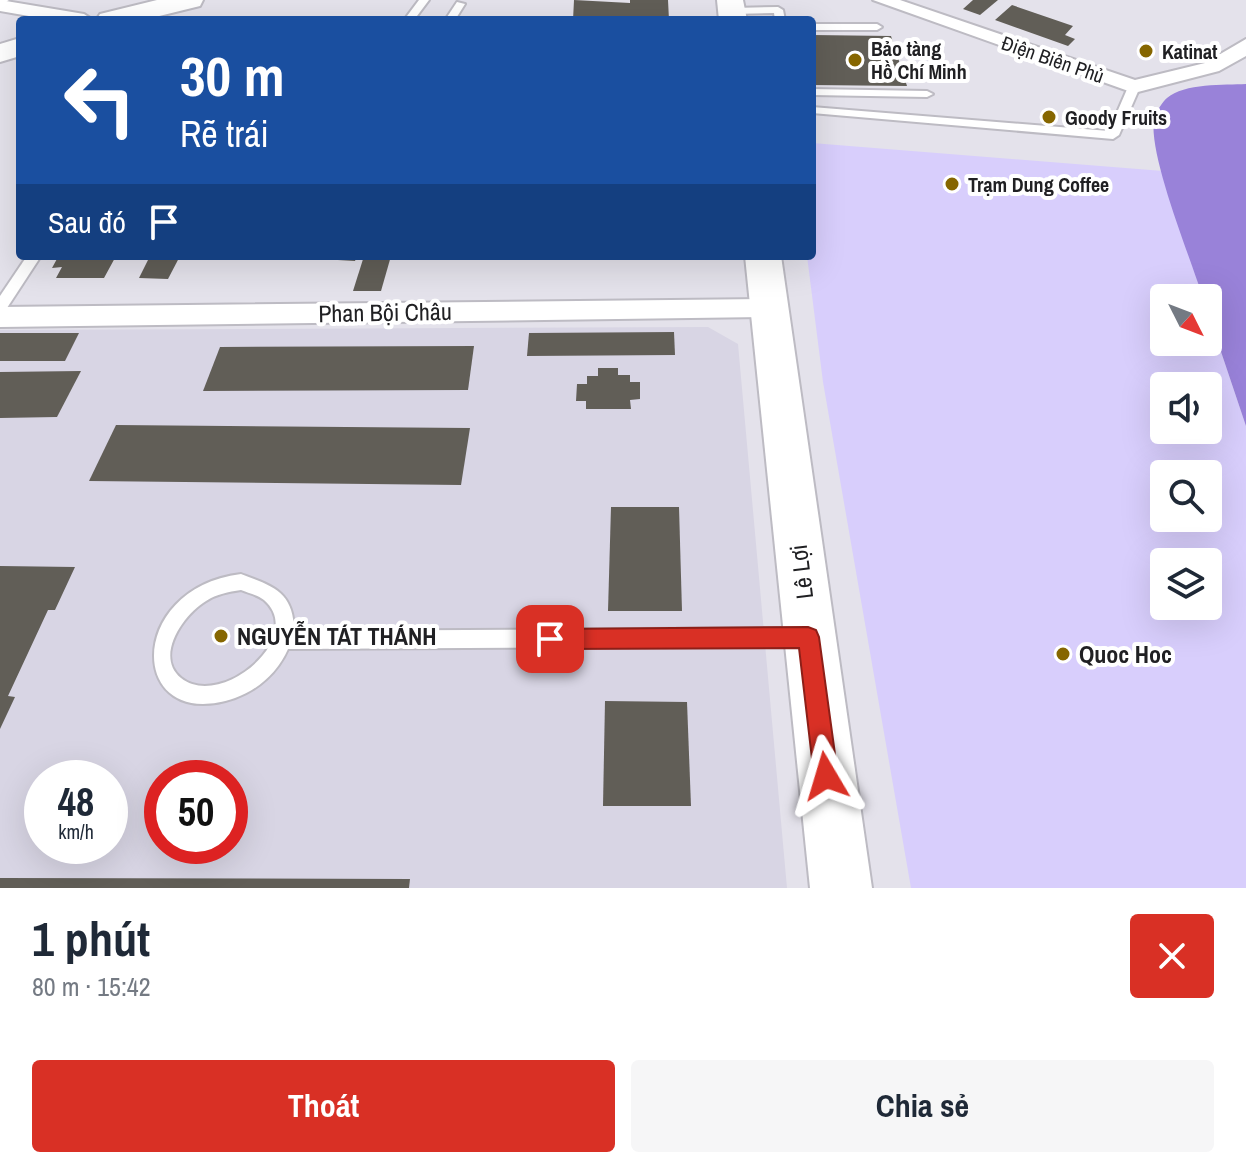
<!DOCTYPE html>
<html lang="vi">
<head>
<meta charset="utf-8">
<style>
  :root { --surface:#fff; --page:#f6f6f7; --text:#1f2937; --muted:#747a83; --accent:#d93025 }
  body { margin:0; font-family:"Archivo Narrow",sans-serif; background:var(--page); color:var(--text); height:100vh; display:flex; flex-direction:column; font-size:30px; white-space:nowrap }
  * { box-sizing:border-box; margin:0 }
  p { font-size:26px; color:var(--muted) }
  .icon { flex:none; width:44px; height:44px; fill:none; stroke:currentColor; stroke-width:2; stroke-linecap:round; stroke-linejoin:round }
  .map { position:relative; height:888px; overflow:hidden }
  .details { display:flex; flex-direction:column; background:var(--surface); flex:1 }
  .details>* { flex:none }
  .top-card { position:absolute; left:16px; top:16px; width:800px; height:244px; border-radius:8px; box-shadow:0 8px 32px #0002; background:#1a4fa0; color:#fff; overflow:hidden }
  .needle { width:52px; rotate:132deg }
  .fabs { position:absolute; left:1150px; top:284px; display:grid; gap:16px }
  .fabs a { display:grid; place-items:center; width:72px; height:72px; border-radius:8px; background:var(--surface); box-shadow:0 8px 32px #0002; font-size:40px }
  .speed { position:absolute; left:24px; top:760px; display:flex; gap:16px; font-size:40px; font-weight:700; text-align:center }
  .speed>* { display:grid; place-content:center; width:104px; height:104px; border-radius:50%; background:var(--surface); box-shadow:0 8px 32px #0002; line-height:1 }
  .speed small { font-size:20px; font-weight:400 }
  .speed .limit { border:12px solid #d22; background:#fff; color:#111 }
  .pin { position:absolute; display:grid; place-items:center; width:68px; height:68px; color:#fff; margin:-34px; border-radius:16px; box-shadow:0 4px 12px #0006 }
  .me { position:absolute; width:88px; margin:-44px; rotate:353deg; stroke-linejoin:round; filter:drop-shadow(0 0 6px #0008) }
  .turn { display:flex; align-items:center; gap:28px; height:168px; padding:0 32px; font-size:36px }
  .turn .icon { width:104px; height:104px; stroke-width:2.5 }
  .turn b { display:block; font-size:56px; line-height:68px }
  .then { display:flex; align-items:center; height:76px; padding:0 32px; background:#0003; gap:16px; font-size:30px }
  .round { display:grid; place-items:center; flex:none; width:84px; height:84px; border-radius:8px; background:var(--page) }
  .headline { display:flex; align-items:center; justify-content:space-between; height:136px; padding:0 32px }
  h1 { font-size:48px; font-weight:800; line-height:60px }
  .cta { display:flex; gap:16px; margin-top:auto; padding:16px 32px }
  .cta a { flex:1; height:92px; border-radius:8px; background:var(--accent); color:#fff; font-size:32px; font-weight:800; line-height:92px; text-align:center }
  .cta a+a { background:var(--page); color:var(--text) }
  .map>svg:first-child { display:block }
  .built { fill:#d8d5e4; fill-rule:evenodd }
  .green { fill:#d8cefc; fill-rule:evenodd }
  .water { fill:#9982d9 }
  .building { fill:#615e57 }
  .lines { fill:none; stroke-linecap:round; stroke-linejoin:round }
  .lane-casing { stroke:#bdbbc3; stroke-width:4 }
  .street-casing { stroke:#bdbbc3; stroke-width:4 }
  .secondary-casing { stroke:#bdbbc3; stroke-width:4 }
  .lane { fill:#fff; fill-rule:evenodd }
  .street { fill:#fff; fill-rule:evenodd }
  .secondary { fill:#fff; fill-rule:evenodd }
  .route { fill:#d93025; stroke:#8d1f18; stroke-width:2 }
  .poi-dot { fill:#866600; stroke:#fff; stroke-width:3 }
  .labels { text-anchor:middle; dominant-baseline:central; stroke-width:8; stroke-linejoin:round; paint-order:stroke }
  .far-poi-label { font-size:20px; font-weight:bold; fill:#202023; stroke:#fff; text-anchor:start }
  .far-street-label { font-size:20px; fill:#202023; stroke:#fff }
  .street-label { font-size:24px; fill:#202023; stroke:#fff }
  .poi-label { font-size:24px; font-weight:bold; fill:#202023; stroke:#fff; text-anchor:start }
</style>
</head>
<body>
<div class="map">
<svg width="1246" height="888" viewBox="0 0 1246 888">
  <rect width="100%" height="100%" fill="#e4e2eb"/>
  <path class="built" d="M708,327L738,344L787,888H0V330ZM42,778H110V846H42ZM162,778H230V846H162Z"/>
  <path class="green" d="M812,143L1163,171L1203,298H1164V342H1208V313L1246,426V888H911L823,382L807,256H812ZM1164,386H1208V430H1164ZM1164,474H1208V518H1164ZM1164,562H1208V606H1164Z"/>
  <path class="water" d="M1246,84V426L1208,313V298H1203C1191,259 1148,155 1154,119C1155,113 1163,101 1167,98C1184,83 1225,85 1246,84Z"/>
  <g class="building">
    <path d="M574,0L630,3V0H668L669,20H573Z"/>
    <path d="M973,0H998L980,15L963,9Z"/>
    <path d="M1012,5L1073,26L1065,35L1075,39L1068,46L995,20Z"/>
    <path d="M812,35L891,36L907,86L812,85Z"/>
    <path d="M116,256L104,278H56L62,267L52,268L58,257Z"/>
    <path d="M150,256H180L168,279L139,278Z"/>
    <path d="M268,256H357L355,261Z"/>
    <path d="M364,256H391L381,291H353Z"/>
    <path d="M674,332L675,355L527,356L529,333Z"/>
    <path d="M0,333H79L65,361H0Z"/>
    <path d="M474,346L468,390L203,391L220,347Z"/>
    <path d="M598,368H618V375H630V382H640V399L630,400L631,409H586V401H576L577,384H587V376H598Z"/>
    <path d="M81,371L57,417L0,418V372Z"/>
    <path d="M116,425L470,428L461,485L89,481Z"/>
    <path d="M611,507H679L682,611H608Z"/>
    <path d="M0,566L75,567L55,610H48L8,696L15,697L0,729Z"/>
    <path d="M605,701L687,702L691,806H603Z"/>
    <path d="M0,878L410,879L409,888H0Z"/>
  </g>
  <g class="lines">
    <g class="lane-casing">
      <g id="lane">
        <path d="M0,0H9L0,5Z"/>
        <path d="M419,0H429L414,20H404Z"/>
        <path d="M457,2L465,4L455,20H445Z"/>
        <path d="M778,7L783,10L785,20H775L774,13L732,14L727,11L732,8Z"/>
        <path d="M812,24H877L882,27L877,30H812Z"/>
        <path d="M1134,84L1140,87L1119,135L1113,139L812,113V107L1109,131L1128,87Z"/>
        <path d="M812,89L927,91L933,94L927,97L812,95Z"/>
        <path d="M27,256H41L5,311L0,312V296Z"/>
        <path d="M241,574C273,586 294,592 294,631L807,628L814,631L816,637L814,643L807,646L288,649C278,672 258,690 235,698C127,735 125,588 241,574ZM241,590C248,593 258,595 264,600C307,637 221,710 181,678C154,656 184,614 206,601C217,594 228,592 241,590Z"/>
      </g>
    </g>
    <g class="street-casing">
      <g id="street">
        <path d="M0,0L84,14L93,20H52L0,11Z"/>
        <path d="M873,0H900L1135,80L1205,63L1246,39V56L1219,71L1134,93Z"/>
        <path d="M770,299L779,301L783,308L779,315L770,317L0,327V307Z"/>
      </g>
    </g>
    <g class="secondary-casing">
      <g id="secondary">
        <path d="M157,0H203L200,6L143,20H96L100,14Z"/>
        <path d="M717,0H743L747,20H719Z"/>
        <path d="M20,38V56L0,62V44Z"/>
        <path d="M745,256H781L872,888H810Z"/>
      </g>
    </g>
    <use href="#lane" class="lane"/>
    <use href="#street" class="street"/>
    <use href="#secondary" class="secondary"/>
  </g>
  <path class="route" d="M808,627L816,630L819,637L838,776L834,784L826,788L818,784L814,776L799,648L550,649L542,646L539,639L542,632L550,629Z"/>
  <g class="poi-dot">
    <circle cx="1146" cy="51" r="8"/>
    <circle cx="855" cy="60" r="8"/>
    <circle cx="1049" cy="117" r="8"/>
    <circle cx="952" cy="184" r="8"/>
    <circle cx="221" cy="636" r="8"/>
    <circle cx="1063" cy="654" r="8"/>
  </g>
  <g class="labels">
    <g class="far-poi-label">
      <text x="871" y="48">Bảo tàng<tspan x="871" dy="23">Hồ Chí Minh</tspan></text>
      <text x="1162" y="51">Katinat</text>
      <text x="1065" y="117">Goody Fruits</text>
      <text x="968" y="184">Trạm Dung Coffee</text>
    </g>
    <g class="far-street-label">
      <text transform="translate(1053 59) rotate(19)">Điện Biên Phủ</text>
    </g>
    <g class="street-label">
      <text transform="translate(385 312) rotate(-1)">Phan Bội Châu</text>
      <text transform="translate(801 572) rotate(-97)">Lê Lợi</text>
    </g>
    <g class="poi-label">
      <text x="237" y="636">NGUYỄN TÁT THÁNH</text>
      <text x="1079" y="654">Quoc Hoc</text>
    </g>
  </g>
</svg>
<div class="fabs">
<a><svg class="needle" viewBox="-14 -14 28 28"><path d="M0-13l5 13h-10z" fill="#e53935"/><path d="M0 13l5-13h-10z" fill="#747a83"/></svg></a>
<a><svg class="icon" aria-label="sound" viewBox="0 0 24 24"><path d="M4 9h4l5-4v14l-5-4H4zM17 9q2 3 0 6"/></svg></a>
<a><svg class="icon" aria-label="search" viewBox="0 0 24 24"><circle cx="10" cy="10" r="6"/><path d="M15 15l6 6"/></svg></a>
<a><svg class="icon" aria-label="layers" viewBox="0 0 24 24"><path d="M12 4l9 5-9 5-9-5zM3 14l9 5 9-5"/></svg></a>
</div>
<div class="speed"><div>48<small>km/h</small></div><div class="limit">50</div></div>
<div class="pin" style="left:550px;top:639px;background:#d93025"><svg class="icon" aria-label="arrive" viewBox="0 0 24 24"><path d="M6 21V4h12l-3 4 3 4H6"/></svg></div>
<svg class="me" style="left:826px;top:776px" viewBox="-20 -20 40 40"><path d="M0-17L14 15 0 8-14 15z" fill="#d93025" stroke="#fff" stroke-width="4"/></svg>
<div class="top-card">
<div class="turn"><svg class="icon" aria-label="left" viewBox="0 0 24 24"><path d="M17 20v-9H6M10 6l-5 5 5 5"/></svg><div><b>30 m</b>Rẽ trái</div></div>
<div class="then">Sau đó<svg class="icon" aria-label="arrive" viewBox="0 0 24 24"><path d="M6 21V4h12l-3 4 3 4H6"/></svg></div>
</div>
</div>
<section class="details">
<div class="headline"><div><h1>1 phút</h1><p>80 m · 15:42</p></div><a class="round" style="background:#d93025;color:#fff"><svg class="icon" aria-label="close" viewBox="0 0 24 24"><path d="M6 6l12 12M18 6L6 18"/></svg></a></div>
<div class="cta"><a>Thoát</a><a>Chia sẻ</a></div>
</section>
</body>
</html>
